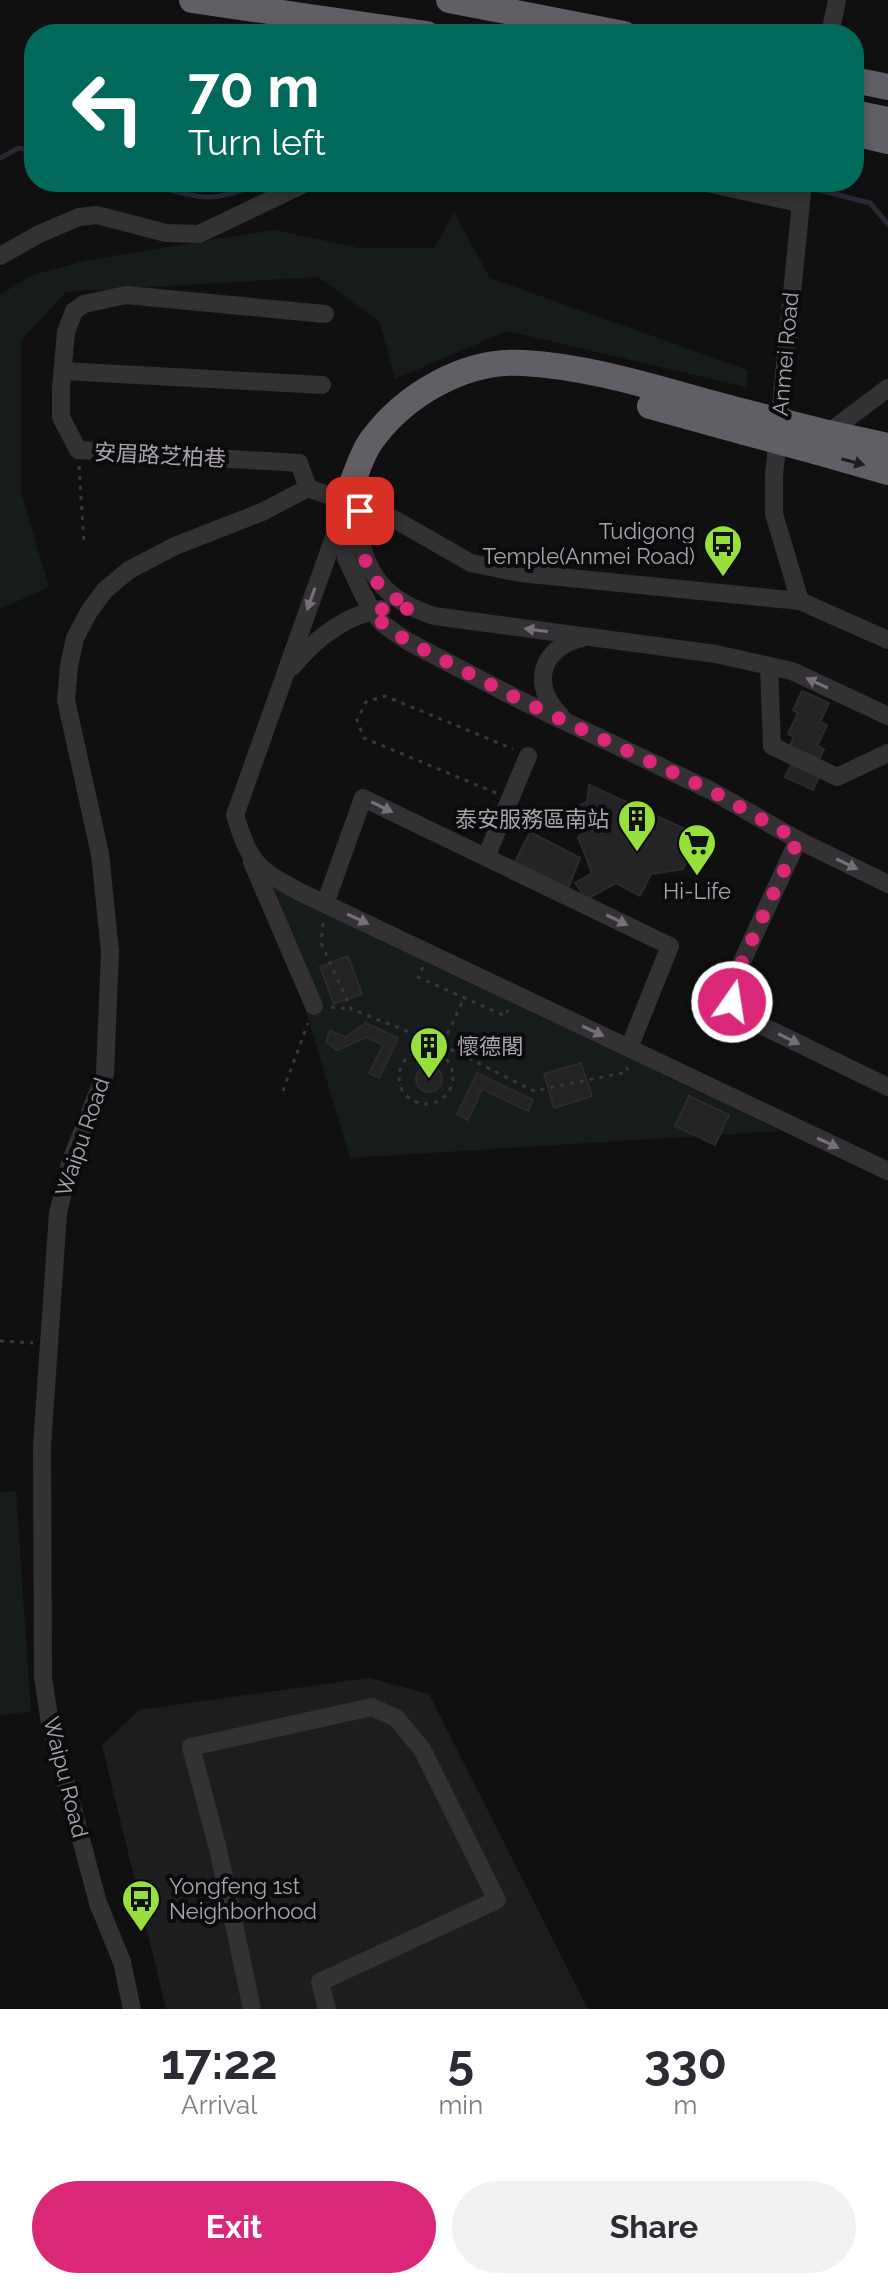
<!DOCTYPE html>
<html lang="en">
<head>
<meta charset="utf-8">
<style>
  :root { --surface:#fff; --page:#f2f2f3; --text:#2b2b33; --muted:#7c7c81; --accent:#db2777 }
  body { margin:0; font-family:Raleway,"Noto Sans TC",sans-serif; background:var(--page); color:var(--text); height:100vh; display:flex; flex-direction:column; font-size:30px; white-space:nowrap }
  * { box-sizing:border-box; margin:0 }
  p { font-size:26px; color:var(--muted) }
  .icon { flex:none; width:44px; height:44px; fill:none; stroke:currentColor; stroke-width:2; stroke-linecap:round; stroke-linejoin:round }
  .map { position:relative; height:2009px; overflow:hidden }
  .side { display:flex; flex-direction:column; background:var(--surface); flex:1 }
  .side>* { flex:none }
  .guide { position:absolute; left:24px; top:24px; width:840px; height:168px; border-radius:32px; box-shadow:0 4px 12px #0003; background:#00695c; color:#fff; overflow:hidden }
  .pin { position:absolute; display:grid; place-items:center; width:68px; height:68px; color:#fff; margin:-34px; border-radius:16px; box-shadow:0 4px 12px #0006 }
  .me { position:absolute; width:88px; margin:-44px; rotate:13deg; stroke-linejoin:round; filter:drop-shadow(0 0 6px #0008) }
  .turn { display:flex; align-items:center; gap:28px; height:168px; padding:0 32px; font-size:36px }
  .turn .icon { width:104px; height:104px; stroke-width:2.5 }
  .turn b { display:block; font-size:56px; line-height:68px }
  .eta { display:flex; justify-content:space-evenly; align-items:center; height:136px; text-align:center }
  .eta b { font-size:48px; font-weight:700; line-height:56px }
  .cta { display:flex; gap:16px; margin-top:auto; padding:16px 32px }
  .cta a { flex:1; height:92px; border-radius:48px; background:var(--accent); color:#fff; font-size:32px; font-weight:700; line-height:92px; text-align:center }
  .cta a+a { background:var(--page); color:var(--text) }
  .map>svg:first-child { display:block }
  .built { fill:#1d1c1e }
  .green { fill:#161b1b }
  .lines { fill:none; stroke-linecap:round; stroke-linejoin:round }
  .stream { stroke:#2a2833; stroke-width:5 }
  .building { fill:#242325; stroke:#2c2a2d; stroke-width:2 }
  .path { stroke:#3a373c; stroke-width:3; stroke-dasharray:4 6; stroke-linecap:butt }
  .minor { stroke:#343135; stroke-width:18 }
  .highway { stroke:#625e66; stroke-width:26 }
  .minor-bridge { stroke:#343135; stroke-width:18 }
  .highway-bridge { stroke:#625e66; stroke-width:26 }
  .oneway { fill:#1d1c1e }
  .oneway2 { fill:#746f79 }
  .route { stroke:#db2777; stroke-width:14; stroke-dasharray:0 25.2 }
  .labels { text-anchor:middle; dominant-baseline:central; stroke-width:8; stroke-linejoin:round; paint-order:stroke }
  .street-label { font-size:22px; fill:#a9a2b0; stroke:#0c0b0c }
  .poi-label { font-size:22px; fill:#a9a2b0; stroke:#0c0b0c; text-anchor:end }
</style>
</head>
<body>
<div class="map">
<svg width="888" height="2009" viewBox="0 0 888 2009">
  <rect width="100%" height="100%" fill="#111011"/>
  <path class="built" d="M369,1678L429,1694L588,2009H166L102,1745L139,1710Z"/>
  <g class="green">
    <path d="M454,212L490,278L748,370L746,387L507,331L395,379L379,321L318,277L66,292L21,341V492L49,587L0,609V295L32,275L88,260L275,230L359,248H434Z"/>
    <path d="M268,885L780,1131L350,1158Z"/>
    <path d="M16,1491L31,1711L0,1716V1492Z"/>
  </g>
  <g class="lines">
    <g class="stream">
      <path d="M0,158L19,148L34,151"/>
      <path d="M143,182C192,196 212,207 260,182"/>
      <path d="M787,182L870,203L888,224"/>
    </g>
  </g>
  <g class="building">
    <path d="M802,691L829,703L820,722L827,725L817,746L824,749L815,768L822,771L813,790L785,777L793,761L784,757L794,737L788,734L798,713L793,710Z"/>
    <path d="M589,785L698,835L683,869L651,874L640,896L616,883L587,899L575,883L592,873L578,837L589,829L577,806L587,802Z"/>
    <path d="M530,832L580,858L568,889L515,862Z"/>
    <path d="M348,956L362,994L334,1004L320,967Z"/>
    <path d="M366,1023L398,1038L379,1078L369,1073L383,1045L367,1037L337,1050L326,1042L330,1031L346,1037Z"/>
    <path d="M581,1063L592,1096L554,1108L544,1074Z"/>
    <circle cx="429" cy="1079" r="13"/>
    <path d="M477,1073L533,1100L528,1111L482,1089L468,1120L457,1114Z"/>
    <path d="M689,1096L729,1115L715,1145L675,1126Z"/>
  </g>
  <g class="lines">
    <g class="path">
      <path d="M79,466L84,542"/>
      <path d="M496,793L364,738L357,720L366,702L385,696L513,749"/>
      <path d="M323,923L321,943L351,1009L442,1045L534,1091L627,1072V1067"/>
      <path d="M423,967L418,977L505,1016L508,1010"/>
      <path d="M331,1007L351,1009"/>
      <circle cx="426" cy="1077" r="27"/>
      <path d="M439,1052L464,998"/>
      <path d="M283,1091L308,1023"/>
      <path d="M0,1341L33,1343"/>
    </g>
    <g class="minor">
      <path d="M830,34L837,0"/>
      <path d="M702,182L799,203"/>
      <path d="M0,256L39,234L79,217L97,215L166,233L199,234L308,182"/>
      <path d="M63,371L322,385"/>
      <path d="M825,439L828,433L888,388"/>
      <path d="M308,488L299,463L78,450L61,417V388L66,332L74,311L84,304L126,295L325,314"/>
      <path d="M308,488L394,519L471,563L520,573L800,601L888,640"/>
      <path d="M347,519L346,558L361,590L372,611L383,624L407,641L520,700L710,790L798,840L888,884"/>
      <path d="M338,526L235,815C250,864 257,869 302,893L888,1171"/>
      <path d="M359,532C367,579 389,601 434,616L716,654L792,671L888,716"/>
      <path d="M800,601L774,514V476L803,182"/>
      <path d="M769,666L772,746L837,777L888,753"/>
      <path d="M292,667C315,639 345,615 382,609"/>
      <path d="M561,716C530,686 540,648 582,638"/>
      <path d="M798,840L734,979L732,1002L744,1017L888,1087"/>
      <path d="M486,857L528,756"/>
      <path d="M252,862L314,1006"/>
      <path d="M325,904L363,798L670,946L629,1048"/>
      <path d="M132,2009L122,1962L98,1903L50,1723L43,1677L42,1446L58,1213L70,1163L105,1074L110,951L100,854L66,700L69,666L75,638L90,610L105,590L129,570L175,546L262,512L308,488"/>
      <path d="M252,2009L218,1849L191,1747L372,1707L396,1718L422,1749L497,1900L320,1982L327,2009"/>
    </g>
    <g class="highway">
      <path d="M192,0L427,34"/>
      <path d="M449,0L624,34"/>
      <path d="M854,80L888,87"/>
      <path d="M854,113L888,120"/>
      <path d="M854,133L888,141"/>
      <path d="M650,406L744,432"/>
      <path d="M828,433L888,446"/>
      <path d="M818,452L888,472"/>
      <path d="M349,491C356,475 361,455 371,441C405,394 466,359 524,363C598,367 673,394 745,412"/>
    </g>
    <g class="minor-bridge">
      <path d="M338,526L349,491"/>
      <path d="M359,532L362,490"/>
    </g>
    <g class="highway-bridge">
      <path d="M745,412L828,433"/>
      <path d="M744,432L818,452"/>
    </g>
  </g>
  <defs><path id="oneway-solid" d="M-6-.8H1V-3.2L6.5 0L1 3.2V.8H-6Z" transform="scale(2)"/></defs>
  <use class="oneway" href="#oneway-solid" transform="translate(853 462) rotate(15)"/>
  <g class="oneway2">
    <use href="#oneway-solid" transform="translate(311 599) rotate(110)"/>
    <use href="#oneway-solid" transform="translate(536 630) rotate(-172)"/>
    <use href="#oneway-solid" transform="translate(817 683) rotate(-155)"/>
    <use href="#oneway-solid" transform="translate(382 807) rotate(26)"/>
    <use href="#oneway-solid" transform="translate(847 864) rotate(26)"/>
    <use href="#oneway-solid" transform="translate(358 919) rotate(25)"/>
    <use href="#oneway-solid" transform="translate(617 920) rotate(26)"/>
    <use href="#oneway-solid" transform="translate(593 1031) rotate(25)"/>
    <use href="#oneway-solid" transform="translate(789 1039) rotate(26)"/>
    <use href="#oneway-solid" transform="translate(828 1143) rotate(25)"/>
  </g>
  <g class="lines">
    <path class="route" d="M360,511C358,539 362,566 382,588C390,596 403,603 413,609L390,608L372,611L383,624L407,641L520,700L710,790L798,840L734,979L732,1002"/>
  </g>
  <defs>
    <g id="bus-pin" transform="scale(2)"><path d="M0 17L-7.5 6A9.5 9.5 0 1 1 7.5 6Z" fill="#97df3a" stroke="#0c0b0c"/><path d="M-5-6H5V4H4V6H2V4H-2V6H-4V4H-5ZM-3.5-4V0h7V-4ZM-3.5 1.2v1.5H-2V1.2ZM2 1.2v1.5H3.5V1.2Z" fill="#111"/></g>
    <g id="building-pin" transform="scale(2)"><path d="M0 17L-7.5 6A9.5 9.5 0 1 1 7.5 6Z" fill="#97df3a" stroke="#0c0b0c"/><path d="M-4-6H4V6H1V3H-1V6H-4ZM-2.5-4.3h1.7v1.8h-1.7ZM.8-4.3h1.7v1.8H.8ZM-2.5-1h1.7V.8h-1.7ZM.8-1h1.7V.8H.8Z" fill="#111"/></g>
    <g id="supermarket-pin" transform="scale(2)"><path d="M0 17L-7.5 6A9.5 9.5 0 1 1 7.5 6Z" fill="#97df3a" stroke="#0c0b0c"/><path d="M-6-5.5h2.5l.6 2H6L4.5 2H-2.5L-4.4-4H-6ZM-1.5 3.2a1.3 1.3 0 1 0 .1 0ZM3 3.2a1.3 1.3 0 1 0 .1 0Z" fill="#111"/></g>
  </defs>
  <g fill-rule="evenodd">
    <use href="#bus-pin" x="723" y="544"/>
    <use href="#building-pin" x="637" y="819"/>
    <use href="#supermarket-pin" x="697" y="843"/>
    <use href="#building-pin" x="429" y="1046"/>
    <use href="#bus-pin" x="141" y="1899"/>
  </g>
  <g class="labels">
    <g class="street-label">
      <text transform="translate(785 354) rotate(-85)">Anmei Road</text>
      <text transform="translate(160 455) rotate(3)">安眉路芝柏巷</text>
      <text transform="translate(82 1137) rotate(-71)">Waipu Road</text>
      <text transform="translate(66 1777) rotate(76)">Waipu Road</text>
    </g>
    <g class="poi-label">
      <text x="695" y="531">Tudigong<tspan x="695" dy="25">Temple(Anmei Road)</tspan></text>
      <text x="609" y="819">泰安服務區南站</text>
      <text x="697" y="891" text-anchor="middle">Hi-Life</text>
      <text x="457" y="1046" text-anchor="start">懷德閣</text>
      <text x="169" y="1886" text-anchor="start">Yongfeng 1st<tspan x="169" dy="25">Neighborhood</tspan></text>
    </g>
  </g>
</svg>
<div class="pin" style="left:360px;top:511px;background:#d93025"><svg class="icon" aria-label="arrive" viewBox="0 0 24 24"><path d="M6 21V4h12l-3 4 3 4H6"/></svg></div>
<svg class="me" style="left:732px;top:1002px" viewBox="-20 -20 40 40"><circle r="17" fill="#db2777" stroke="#fff" stroke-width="3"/><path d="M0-11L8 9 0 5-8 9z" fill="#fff"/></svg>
<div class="guide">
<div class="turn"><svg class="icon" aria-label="left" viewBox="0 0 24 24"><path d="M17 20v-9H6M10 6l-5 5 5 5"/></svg><div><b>70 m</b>Turn left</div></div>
</div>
</div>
<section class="side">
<div class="eta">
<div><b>17:22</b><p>Arrival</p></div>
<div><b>5</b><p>min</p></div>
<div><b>330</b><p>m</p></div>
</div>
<div class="cta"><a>Exit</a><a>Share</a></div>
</section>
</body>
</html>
